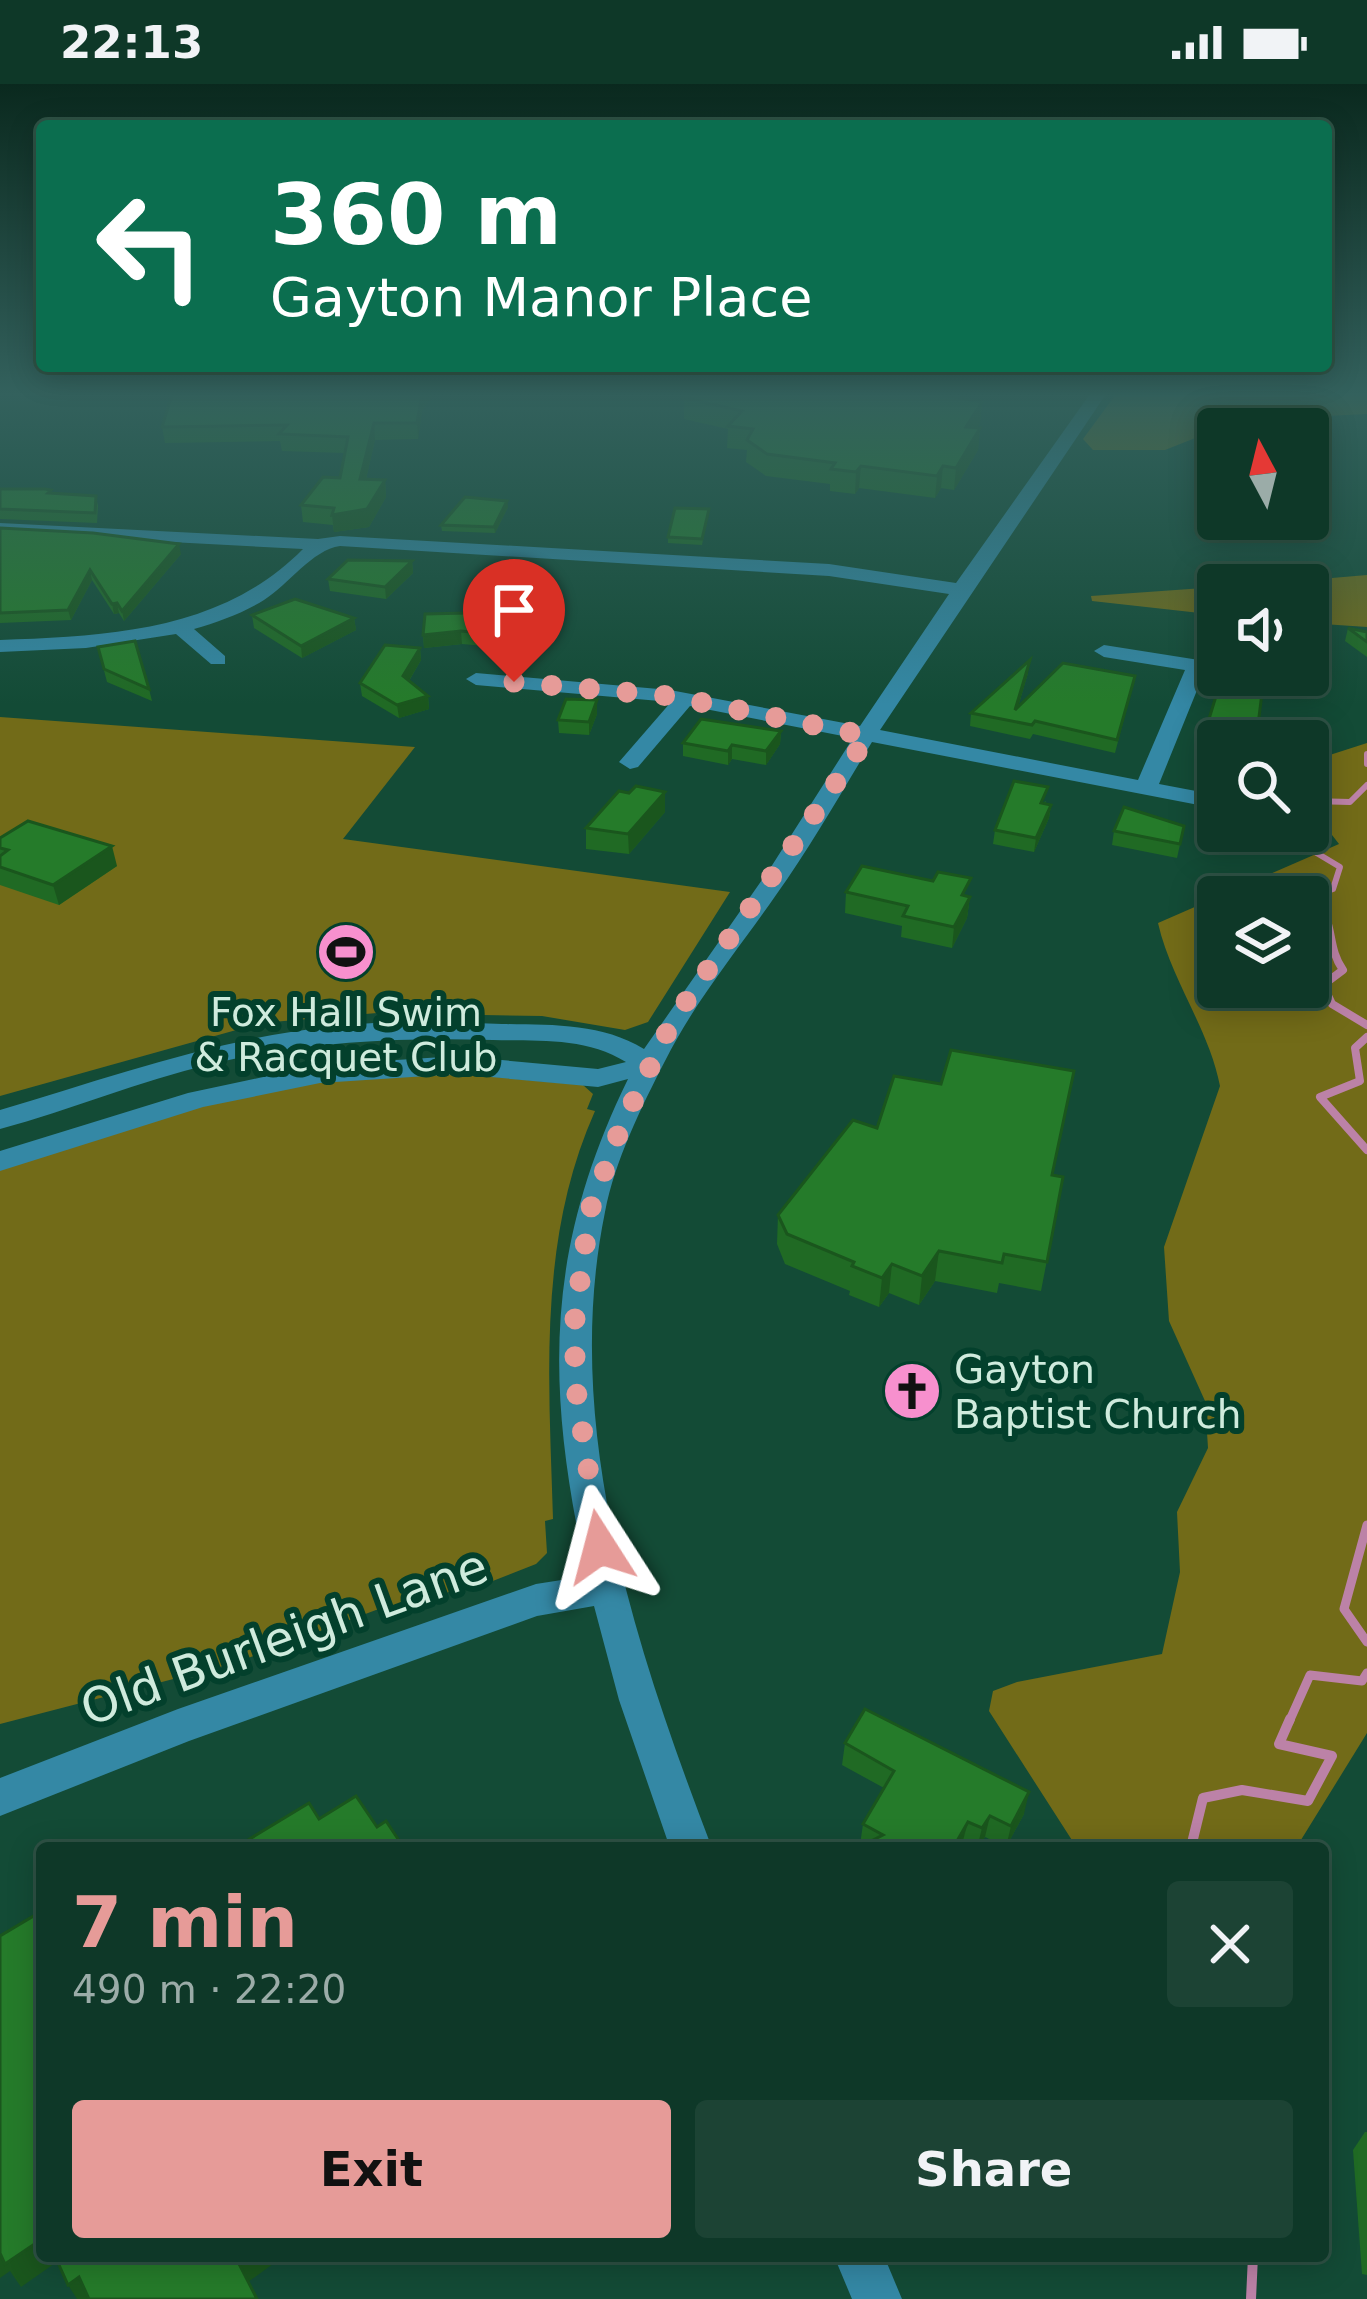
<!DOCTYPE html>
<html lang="en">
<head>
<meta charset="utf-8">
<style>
  :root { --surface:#0e3828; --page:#1c4334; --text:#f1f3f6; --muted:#9baca8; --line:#2e5245; --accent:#e69b98 }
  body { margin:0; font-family:"DejaVu Sans",sans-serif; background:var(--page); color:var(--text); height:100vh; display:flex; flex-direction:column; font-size:45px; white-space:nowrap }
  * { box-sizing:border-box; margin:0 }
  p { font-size:39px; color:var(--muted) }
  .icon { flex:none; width:66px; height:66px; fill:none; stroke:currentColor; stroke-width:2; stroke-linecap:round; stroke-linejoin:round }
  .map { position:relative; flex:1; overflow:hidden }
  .panel { position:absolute; left:36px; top:1758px; width:1293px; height:420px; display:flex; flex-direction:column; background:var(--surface); border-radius:12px; box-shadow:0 6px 30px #0003,0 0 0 3px var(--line) }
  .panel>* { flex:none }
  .top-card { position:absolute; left:36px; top:36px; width:1296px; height:252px; border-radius:12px; box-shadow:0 6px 30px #0003,0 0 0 3px var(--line); background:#0b6e4f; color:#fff; overflow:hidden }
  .needle { width:78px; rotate:353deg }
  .fabs { position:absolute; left:1197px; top:324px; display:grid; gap:24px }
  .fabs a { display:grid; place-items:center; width:132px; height:132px; border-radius:12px; background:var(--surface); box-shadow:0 6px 30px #0003,0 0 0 3px var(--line); font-size:60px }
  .pin { position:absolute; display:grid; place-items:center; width:102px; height:102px; color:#fff; margin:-123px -51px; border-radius:50% 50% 50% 0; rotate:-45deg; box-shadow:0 0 12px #0007 }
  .pin .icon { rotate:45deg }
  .me { position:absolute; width:132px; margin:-66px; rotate:351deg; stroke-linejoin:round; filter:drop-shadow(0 0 9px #0008) }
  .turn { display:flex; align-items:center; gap:42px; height:252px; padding:0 36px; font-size:54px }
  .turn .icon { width:156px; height:156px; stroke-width:2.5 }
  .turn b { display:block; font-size:84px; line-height:102px }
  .round { display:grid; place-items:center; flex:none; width:126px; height:126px; border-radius:12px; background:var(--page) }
  .headline { display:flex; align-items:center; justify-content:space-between; height:204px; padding:0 36px }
  h1 { font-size:72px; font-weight:700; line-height:90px; color:var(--accent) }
  .cta { display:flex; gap:24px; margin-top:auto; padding:24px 36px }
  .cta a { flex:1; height:138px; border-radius:12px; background:var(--accent); color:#111; font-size:48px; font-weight:700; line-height:138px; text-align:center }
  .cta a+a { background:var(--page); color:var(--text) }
  .status { display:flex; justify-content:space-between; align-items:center; height:84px; padding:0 60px; background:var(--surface); direction:ltr }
  .status svg { height:33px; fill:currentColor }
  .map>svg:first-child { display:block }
  .green { fill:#726b18; fill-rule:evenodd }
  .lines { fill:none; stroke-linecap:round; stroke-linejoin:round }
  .stream-far3 { stroke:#bc82a7; stroke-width:6 }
  .stream-far2 { stroke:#bc82a7; stroke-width:8 }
  .stream-far1 { stroke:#bc82a7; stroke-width:9 }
  .stream { stroke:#bc82a7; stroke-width:10 }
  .minor { fill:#3488a5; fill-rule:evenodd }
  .wall { fill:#206a24 }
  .shaded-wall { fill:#1a561d }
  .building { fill:#257b2a; stroke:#1a561d; stroke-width:3 }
  .route { stroke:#e69b98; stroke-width:21; stroke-dasharray:0 37.8 }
  .labels { text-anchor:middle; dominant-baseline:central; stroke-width:12; stroke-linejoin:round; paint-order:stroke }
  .poi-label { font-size:39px; fill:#cfebdd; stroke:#03402c }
  .near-street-label { font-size:48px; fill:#cfebdd; stroke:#03402c }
</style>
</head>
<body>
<div class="status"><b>22:13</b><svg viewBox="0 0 49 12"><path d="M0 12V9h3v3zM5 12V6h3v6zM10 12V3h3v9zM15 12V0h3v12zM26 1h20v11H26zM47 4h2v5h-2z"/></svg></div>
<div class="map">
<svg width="1367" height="2215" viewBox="0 0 1367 2215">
  <rect width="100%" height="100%" fill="#134b36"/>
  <g class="green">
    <path d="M1116,310H1367V330L1284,334L1218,345L1165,366H1093L1083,355Z"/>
    <path d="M1367,491V543L1308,539V501H1251Z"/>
    <path d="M1218,503V531L1092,517L1091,512Z"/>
    <path d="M0,633L415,663L343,755L730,808L648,938L625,946L542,932L377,929L261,939L0,1012Z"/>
    <path d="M1367,659V1649L1296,1764H1077L989,1627L993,1607L1017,1598L1162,1570L1180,1488L1177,1428L1208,1364L1205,1317L1169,1237L1164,1163L1220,1002C1209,945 1171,896 1158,839L1339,760L1308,720V678ZM1218,813H1308V903H1218Z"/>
    <path d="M430,987L583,1001L593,1010L587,1025L595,1027C537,1157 549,1297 553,1435L545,1437L547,1469L536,1480L480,1502L481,1482L447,1509L376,1526L235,1579L0,1640V1083L197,1020L310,997Z"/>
  </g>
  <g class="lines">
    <g class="stream-far3">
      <path d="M1367,670V680"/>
      <path d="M1308,734L1311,717L1350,718L1367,701"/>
      <path d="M1307,747L1315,768L1340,783L1333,805L1314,812L1320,821"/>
    </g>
    <g class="stream-far2">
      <path d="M1318,818C1335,843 1327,863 1343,886L1323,901L1332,920L1367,941"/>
      <path d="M1367,953L1355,964L1360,997L1320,1013L1367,1066"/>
    </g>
    <g class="stream-far1">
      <path d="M1367,1441L1344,1525L1367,1558"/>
      <path d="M1289,1638L1310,1591L1362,1597L1367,1589"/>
    </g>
    <g class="stream">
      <path d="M1195,1764L1192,1759L1203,1714L1242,1706L1308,1717L1332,1672L1279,1660L1290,1635"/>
      <path d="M1251,2215L1253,2172"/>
    </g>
    <g class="minor">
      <path d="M1090,310H1106L880,646L1138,696L1185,586L1104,573L1094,567L1104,561L1218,579L1219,591L1204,589L1159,700L1217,711L1218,720L1209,723L872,658C841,709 811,762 776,811C738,866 695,917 665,977C641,1024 615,1076 605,1128C561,1343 636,1565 712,1764H670L619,1616L594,1522L537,1532L189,1657L0,1732V1694L178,1625L536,1500L587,1492C546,1306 543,1169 628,995L598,1003L458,990L320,999L203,1023L0,1087V1067L188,1009L320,981L458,972L598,985L626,978C586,953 539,957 493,956C397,953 305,958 211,980C139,997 71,1026 0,1045V1026C108,994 216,955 328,943C386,936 444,938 502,940C552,941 601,939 644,965L771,783L853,654L690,622L638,683L630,685L619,678L671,618L476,601L466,595L476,589L670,606L860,642L949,510L829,492L340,462C312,466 289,500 264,516C243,529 218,538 194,545L225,572V580H211L176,550L86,564L0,568V556C110,552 222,547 303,465L0,449V439L318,455L340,452L829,480L956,499Z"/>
      <path d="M1250,591H1297L1302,596L1292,602Z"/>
      <path d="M834,2172H884L902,2215H852Z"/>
    </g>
  </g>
  <g class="wall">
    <path d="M172,310H434L422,327L418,355L375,356L366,395L385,396L386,413L369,443L334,448L333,441L303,438L301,421L340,394L345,369L282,367L280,357L165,359L162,343Z"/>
    <path d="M684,314L982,318L980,339L977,344H980L978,366L954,406L941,404L935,414L859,404L855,410L830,407V400L766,392L746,378L747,366L727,364L728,345L684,335Z"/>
    <path d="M0,405L96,412L98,422L97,439L0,435Z"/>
    <path d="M508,423L495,449L442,447L441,441Z"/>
    <path d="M709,425L702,461L668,459V453Z"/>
    <path d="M0,444L181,470L124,537L119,529L114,530L92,496L71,536L0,539Z"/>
    <path d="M412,477L413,489L386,515L330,507L328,495Z"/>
    <path d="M552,527L553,540L541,567L462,560L424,564L423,551Z"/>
    <path d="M252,531L354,534L356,546L302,574L254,544Z"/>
    <path d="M1348,544L1367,548V573L1345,557Z"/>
    <path d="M98,563L149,605L152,617L107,598Z"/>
    <path d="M420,564L421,576L409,597L428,612L429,625L399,634L362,612L360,599Z"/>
    <path d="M1028,589L1018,623L1135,592L1115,669L1033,650L1030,655L970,642L971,629Z"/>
    <path d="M597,630L589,651L559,649L558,636Z"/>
    <path d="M781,647L780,660L766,681L732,675L728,681L683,672V659Z"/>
    <path d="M1218,657V678L1198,674L1201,661Z"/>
    <path d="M1046,717L1045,720L1051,721L1049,734L1034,768L993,760L995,746Z"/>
    <path d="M665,728L629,770L586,765V744Z"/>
    <path d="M1184,742L1177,774L1112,761L1114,747Z"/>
    <path d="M0,754L117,782L59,821L0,801Z"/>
    <path d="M846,808L968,812L970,813L967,834L952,864L901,853L902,842L845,829Z"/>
    <path d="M877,1044L1063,1093L1041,1207L999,1199L997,1209L935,1197L919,1221L889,1209L879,1223L849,1211L850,1207L785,1180L777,1160L778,1131Z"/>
    <path d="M845,1659L1024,1730L1006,1763L985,1753L978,1764L963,1759L862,1762L860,1761L863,1740L884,1704L842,1681Z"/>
    <path d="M1365,2048H1367V2191L1362,2190L1353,2066Z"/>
  </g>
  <g class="shaded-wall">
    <path d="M422,310H434L422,327L418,355L417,339Z"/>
    <path d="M982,318L980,339L964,364L966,343Z"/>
    <path d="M374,339L375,356L362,412L360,395Z"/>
    <path d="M980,344L978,366L954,406L956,384Z"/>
    <path d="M861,382L859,404L855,410L856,388Z"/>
    <path d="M943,382L941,404L935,414L937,392Z"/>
    <path d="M385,396L386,413L369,443L334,448L332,431Z"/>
    <path d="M507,417L508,423L495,449L494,443Z"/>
    <path d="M179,460L181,470L124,537L122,527Z"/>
    <path d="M412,477L413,489L386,515L385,503Z"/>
    <path d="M90,486L92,496L71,536L68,526Z"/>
    <path d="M117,519L119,529L114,530L112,520Z"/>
    <path d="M552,527L553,540L541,567L540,555Z"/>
    <path d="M354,534L356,546L302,574L301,562Z"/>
    <path d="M461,547L462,560L424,564L423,551Z"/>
    <path d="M420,564L421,576L404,605L403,592Z"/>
    <path d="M1030,576L1028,589L1013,639L1015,626Z"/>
    <path d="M428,612L429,625L399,634L397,621Z"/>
    <path d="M597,616V630L589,651V638Z"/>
    <path d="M781,647L780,660L766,681V667Z"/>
    <path d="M732,661V675L728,681V667Z"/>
    <path d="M665,708V728L629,770L628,750Z"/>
    <path d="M1051,721L1049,734L1034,768L1036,754Z"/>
    <path d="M112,762L117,782L59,821L53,801Z"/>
    <path d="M970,813L967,834L952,864L954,843Z"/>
    <path d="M939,1167L935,1197L919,1221L922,1192Z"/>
    <path d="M892,1180L889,1209L879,1223L882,1194Z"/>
    <path d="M1029,1708L1024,1730L1006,1763L1011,1742Z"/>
    <path d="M990,1732L985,1753L977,1764L982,1744Z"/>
    <path d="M968,1738L961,1764H953Z"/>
    <path d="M42,2155V2172H59L61,2175L21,2203L10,2187L0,2194V2167Z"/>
    <path d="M242,2172H270L273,2180L248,2198L237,2176Z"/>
    <path d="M79,2193L93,2215H77L68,2201Z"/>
  </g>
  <g class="building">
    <path d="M172,310H422L417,339H374L360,395L385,396L367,425L332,431L334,424L301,421L323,393L340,394L348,353L279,350L287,341L162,343Z"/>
    <path d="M692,310H938L982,318L966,343L980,344L956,384L943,382L937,392L861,382L856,388L831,385L835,379L767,370L747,356L753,345L728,342L742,327L684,314Z"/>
    <path d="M0,405H45L51,406L48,409L96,412L95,429L0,425Z"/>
    <path d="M465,413L507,417L494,443L441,441Z"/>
    <path d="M675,424L709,425L702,455L668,453Z"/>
    <path d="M0,444L93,449L179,460L122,527L117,519L112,520L90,486L68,526L0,529Z"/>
    <path d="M348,476L412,477L385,503L328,495Z"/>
    <path d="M295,515L354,534L301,562L252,531Z"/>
    <path d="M552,527L540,555L461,547L423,551L425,530Z"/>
    <path d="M1348,544L1367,548V558Z"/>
    <path d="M135,557L149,605L104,585L98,563Z"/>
    <path d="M385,561L420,564L403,592L428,612L397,621L360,599Z"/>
    <path d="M1030,576L1015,626L1063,579L1135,592L1117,656L1035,637L1032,641L971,629Z"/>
    <path d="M1220,599L1262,609L1256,657H1218V664L1201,661Z"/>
    <path d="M566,615L597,616L589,638L558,636Z"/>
    <path d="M701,635L781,647L766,667L732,661L728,667L683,659Z"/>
    <path d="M1014,697L1048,703L1041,719L1051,721L1036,754L995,746Z"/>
    <path d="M636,702L665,708L628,750L586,744L619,707L629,709Z"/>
    <path d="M1124,723L1184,742L1180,760L1114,747Z"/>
    <path d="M28,737L112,762L53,801L0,783V772L8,766L0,764V754Z"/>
    <path d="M862,782L933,797L938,788L971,794L962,811L970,813L954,843L903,832L908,822L846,808Z"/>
    <path d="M951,966L1074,987L1052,1091L1063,1093L1047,1178L1004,1170L1002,1179L939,1167L922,1192L892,1180L882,1194L852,1182L854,1178L787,1150L778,1131L853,1036L877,1044L894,992L941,1000Z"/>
    <path d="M865,1625L1029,1708L1011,1742L990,1732L982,1744L968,1738L953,1764H857L883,1751L863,1740L894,1687L845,1659Z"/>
    <path d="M356,1712L377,1743L386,1737L404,1764H246L243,1759L309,1719L319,1735Z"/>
    <path d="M42,1827V2155L5,2180L0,2169V1852Z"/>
    <path d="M55,2172H242L237,2176L257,2215H89L79,2193L68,2201Z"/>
  </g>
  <linearGradient id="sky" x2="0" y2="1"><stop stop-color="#0a291e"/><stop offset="0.5" stop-color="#33615d"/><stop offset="1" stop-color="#33615d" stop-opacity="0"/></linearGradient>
  <rect width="1367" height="620" fill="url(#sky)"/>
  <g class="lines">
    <path class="route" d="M514,598L670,612L868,652L672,938L621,1043L590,1126L575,1233V1298L600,1463"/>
  </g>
  <defs>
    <g id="stadium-disc" transform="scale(3)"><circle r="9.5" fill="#f790ce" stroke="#03402c"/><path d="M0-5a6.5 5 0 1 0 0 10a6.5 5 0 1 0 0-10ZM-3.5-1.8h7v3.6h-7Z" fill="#111"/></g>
    <g id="church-disc" transform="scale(3)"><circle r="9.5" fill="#f790ce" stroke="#03402c"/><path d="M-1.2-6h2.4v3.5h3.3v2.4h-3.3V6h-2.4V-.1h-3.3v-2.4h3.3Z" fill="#111"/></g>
  </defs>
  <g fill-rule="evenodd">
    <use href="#stadium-disc" x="346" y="868"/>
    <use href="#church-disc" x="912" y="1307"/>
  </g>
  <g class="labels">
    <g class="poi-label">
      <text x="346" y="928">Fox Hall Swim<tspan x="346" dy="45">&amp; Racquet Club</tspan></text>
      <text x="954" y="1285" text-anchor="start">Gayton<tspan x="954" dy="45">Baptist Church</tspan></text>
    </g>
    <g class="near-street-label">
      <text transform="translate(284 1553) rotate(-20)">Old Burleigh Lane</text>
    </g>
  </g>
</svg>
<div class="fabs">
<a><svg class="needle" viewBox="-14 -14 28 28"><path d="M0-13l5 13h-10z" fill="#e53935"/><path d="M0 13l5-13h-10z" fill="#9baca8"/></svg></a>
<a><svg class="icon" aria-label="sound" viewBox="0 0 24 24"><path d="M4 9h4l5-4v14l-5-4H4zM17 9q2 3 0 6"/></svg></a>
<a><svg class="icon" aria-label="search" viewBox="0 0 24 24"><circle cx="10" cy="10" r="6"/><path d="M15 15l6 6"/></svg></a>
<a><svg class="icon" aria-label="layers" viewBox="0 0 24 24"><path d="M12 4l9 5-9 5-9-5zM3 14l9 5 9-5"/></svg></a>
</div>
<div class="pin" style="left:514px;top:598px;background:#d93025"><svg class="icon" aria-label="arrive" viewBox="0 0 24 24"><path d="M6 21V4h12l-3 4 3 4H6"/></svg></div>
<svg class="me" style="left:600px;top:1463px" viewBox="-20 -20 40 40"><path d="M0-17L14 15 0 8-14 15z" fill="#e69b98" stroke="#fff" stroke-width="4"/></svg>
<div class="top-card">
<div class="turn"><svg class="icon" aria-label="left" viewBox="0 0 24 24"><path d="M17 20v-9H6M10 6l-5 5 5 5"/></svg><div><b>360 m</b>Gayton Manor Place</div></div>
</div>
<section class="panel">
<div class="headline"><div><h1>7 min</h1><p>490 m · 22:20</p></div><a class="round"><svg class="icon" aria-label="close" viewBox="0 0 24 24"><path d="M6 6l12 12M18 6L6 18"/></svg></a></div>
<div class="cta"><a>Exit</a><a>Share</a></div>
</section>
</div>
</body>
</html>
